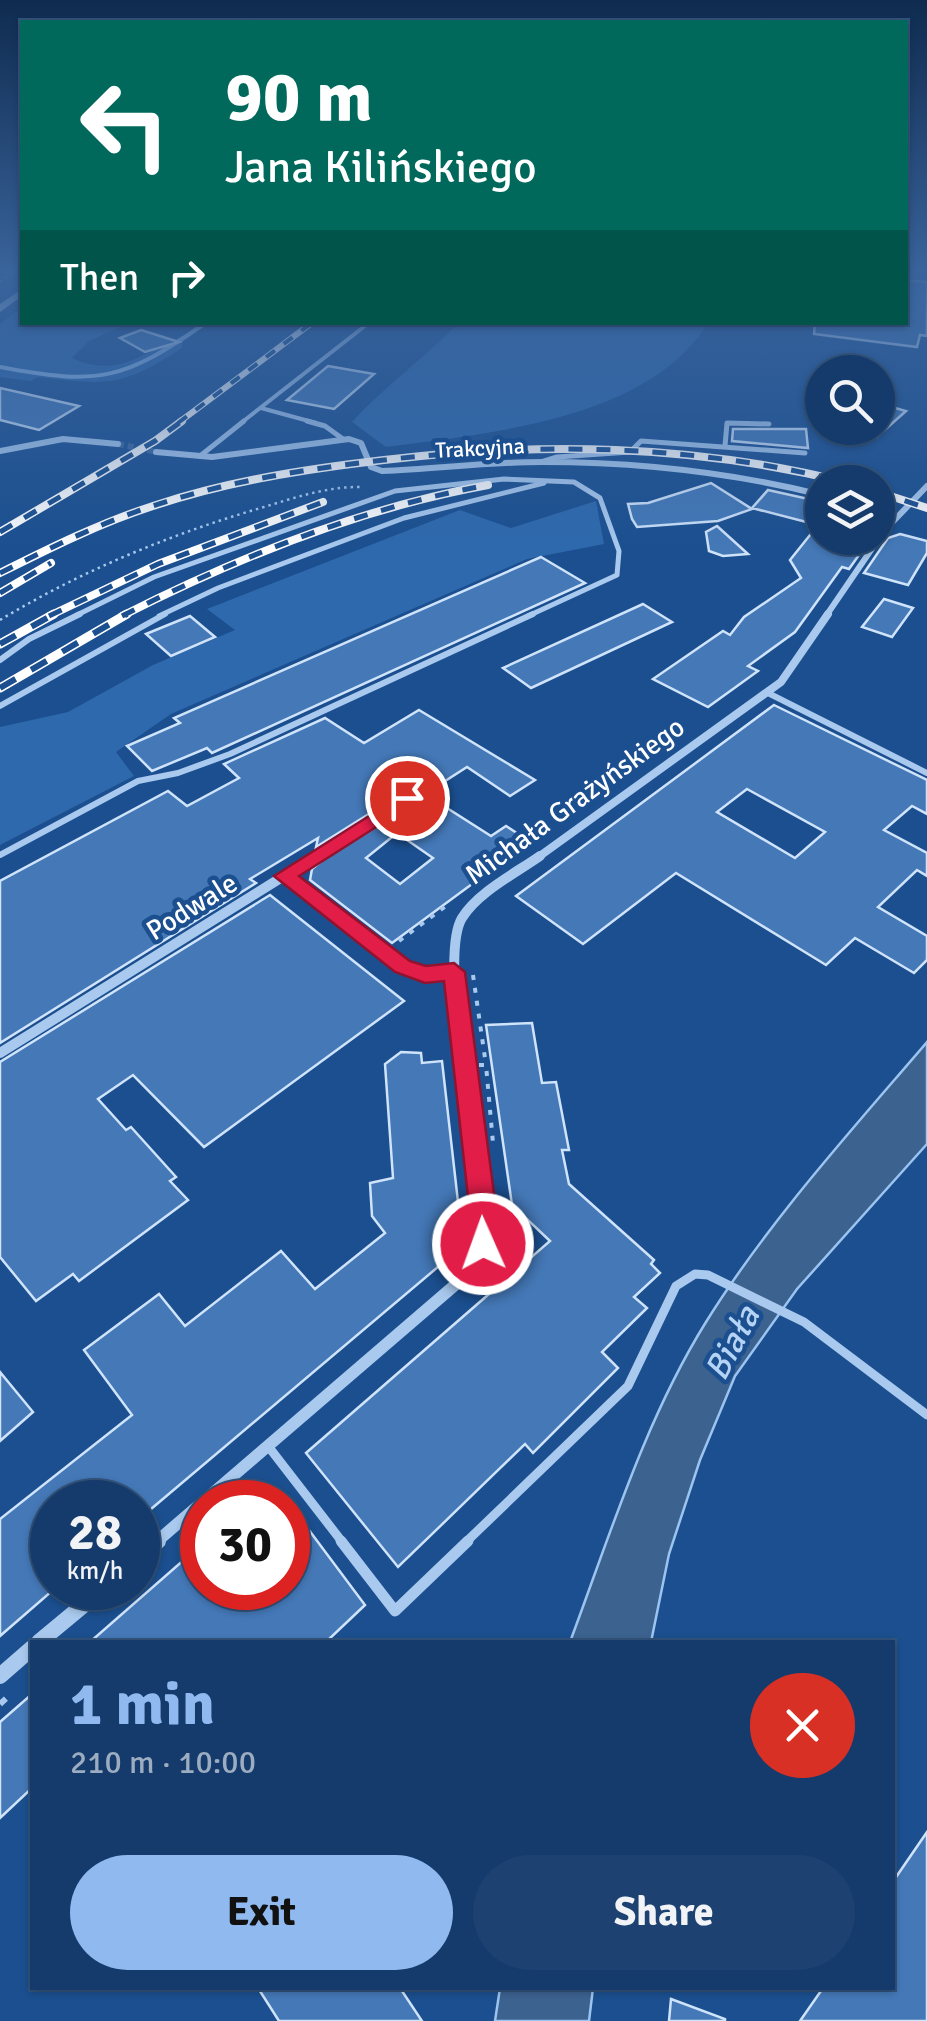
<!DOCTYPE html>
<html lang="en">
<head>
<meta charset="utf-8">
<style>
  :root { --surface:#143b6b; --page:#1d4271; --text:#f1f3f6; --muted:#9dadc1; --line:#33557e; --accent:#90b9f0 }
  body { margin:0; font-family:Signika,sans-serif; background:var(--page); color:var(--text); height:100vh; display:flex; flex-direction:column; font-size:38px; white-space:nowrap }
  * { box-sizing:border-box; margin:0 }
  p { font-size:32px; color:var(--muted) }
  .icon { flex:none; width:55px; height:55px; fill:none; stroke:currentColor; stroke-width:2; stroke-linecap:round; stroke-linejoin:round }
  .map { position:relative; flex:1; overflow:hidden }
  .panel { position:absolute; left:30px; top:1640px; width:865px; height:350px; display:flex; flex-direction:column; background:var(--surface); border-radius:0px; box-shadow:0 2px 8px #0004,0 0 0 2px var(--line) }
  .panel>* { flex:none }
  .top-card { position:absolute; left:20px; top:20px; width:888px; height:305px; border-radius:0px; box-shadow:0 2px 8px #0004,0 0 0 2px var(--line); background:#00695c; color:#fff; overflow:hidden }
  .buttons { position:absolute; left:805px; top:355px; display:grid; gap:20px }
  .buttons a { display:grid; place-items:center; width:90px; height:90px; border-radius:50%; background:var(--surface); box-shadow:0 2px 8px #0004,0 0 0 2px var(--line); font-size:50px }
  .speed { position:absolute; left:30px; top:1480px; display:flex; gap:20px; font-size:50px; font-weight:700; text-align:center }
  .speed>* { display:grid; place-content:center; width:130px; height:130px; border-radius:50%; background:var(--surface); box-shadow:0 2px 8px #0004,0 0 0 2px var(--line); line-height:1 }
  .speed small { font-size:25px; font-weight:400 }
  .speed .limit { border:15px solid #d22; background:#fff; color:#111 }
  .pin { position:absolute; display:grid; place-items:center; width:85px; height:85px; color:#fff; margin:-42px; border:5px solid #fff; border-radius:50%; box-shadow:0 2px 10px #0007 }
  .me { position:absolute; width:110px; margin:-55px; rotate:358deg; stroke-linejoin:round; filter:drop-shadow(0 0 8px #0008) }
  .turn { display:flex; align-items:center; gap:35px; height:210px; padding:0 40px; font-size:45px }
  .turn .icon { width:130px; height:130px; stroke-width:2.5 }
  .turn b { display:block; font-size:70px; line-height:85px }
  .then { display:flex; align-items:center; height:95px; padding:0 40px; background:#0003; gap:20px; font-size:38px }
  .round { display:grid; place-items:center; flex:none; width:105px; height:105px; border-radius:52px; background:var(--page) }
  .overview { display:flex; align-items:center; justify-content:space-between; height:170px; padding:0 40px }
  h1 { font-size:60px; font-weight:800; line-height:75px; color:var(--accent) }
  .cta { display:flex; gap:20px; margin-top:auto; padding:20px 40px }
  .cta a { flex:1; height:115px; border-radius:60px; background:var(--accent); color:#111; font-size:40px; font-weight:800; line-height:115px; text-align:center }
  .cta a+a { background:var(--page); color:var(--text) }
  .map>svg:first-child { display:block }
  .green { fill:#2e69ad }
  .water { fill:#3c6290; stroke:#9cc4f0; stroke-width:2.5 }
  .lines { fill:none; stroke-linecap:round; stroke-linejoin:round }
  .stream { stroke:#9cc4f0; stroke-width:4 }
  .building { fill:#4478b7; stroke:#cfe3fa; stroke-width:2.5; fill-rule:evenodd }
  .street-tunnel { stroke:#3d69a0; stroke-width:6; stroke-dasharray:6 4; stroke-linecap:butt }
  .path-far3 { stroke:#a9c9ee; stroke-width:2.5; stroke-dasharray:2.5 4; stroke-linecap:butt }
  .path-far2 { stroke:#a9c9ee; stroke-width:4; stroke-dasharray:5 8; stroke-linecap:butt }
  .path-far1 { stroke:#a9c9ee; stroke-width:5; stroke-dasharray:6 9; stroke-linecap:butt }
  .path { stroke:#a9c9ee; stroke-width:6; stroke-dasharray:8 11; stroke-linecap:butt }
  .lane-far4 { stroke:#a9c9ee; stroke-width:4 }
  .lane-far3 { stroke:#a9c9ee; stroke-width:5 }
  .lane-far2 { stroke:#a9c9ee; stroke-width:6 }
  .lane-far1 { stroke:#a9c9ee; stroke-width:9 }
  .lane { stroke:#a9c9ee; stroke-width:11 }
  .street-far4 { stroke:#a9c9ee; stroke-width:6 }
  .street-far3 { stroke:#a9c9ee; stroke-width:8 }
  .street-far2 { stroke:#a9c9ee; stroke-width:10 }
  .street-far1 { stroke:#a9c9ee; stroke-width:12 }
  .street { stroke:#a9c9ee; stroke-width:16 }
  .secondary { fill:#d6e6fa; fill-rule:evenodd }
  .rail-far2-casing { stroke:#fff; stroke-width:6 }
  .rail-far1-casing { stroke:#fff; stroke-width:8 }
  .rail-casing { stroke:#fff; stroke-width:9 }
  .rail-far2 { stroke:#1b4f8f; stroke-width:4; stroke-dasharray:11; stroke-linecap:butt }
  .rail-far1 { stroke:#1b4f8f; stroke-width:5; stroke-dasharray:14; stroke-linecap:butt }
  .rail { stroke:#1b4f8f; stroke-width:6; stroke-dasharray:18; stroke-linecap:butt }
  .route { fill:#e11d48; stroke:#92132f; stroke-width:2.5 }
  .labels { text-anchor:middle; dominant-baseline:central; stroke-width:9; stroke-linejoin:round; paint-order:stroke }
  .far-street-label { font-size:22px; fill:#fff; stroke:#1b4f8f }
  .street-label { font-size:28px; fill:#fff; stroke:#1b4f8f }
  .near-water-label { font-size:35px; font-style:italic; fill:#b5d3f5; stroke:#1b4f8f }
</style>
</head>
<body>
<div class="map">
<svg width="927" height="2021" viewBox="0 0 927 2021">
  <rect width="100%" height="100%" fill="#1b4f8f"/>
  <g class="green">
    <path d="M22,307V322L118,323L122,326L89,341L72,358C117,379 143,353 182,336V348C121,388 107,385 37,377L31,381L0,377V324Z"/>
    <path d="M459,323V322L708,323C648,420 489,433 386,447L352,422C385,386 424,358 459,323Z"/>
    <path d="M596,501L604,544L527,559L171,714L116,752L134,776L0,845V727L68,712L153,665L235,630L207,609L460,510L511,528Z"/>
  </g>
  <g class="water">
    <path d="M927,1042V1144L797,1289L735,1376L700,1460L669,1554L651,1642H570C610,1535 645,1420 706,1322C769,1221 850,1132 927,1042Z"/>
    <path d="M500,1988H593L589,2021H495Z"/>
  </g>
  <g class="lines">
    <path class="stream" d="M0,367C100,386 124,380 207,322"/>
  </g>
  <g class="building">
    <path d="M905,280L927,282V336L920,335L917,347L814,334L815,322H905Z"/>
    <path d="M141,330L179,342L145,352L120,338Z"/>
    <path d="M328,366L374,374L334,409L287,400Z"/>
    <path d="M0,388L79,406L39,430L0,420Z"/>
    <path d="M878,403L906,411L878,436Z"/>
    <path d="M733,429H806L808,448L732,441Z"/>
    <path d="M711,483L752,509L718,521L637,527L632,519L628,504L648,503Z"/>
    <path d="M768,490L822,502V538H871L849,569L842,567L795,632L748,666L758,671L708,707L653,679L723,631L730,635L744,617L801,578L790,560L818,525L752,508Z"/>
    <path d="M717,526L748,554L723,556L709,551L706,532Z"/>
    <path d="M900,534L927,541V553L908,585L864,573L888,538Z"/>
    <path d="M541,557L585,583L212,753L207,748L152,771L127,746L180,723L174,718Z"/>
    <path d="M884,599L913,608L892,637L862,627Z"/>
    <path d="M643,604L672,622L531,688L503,668Z"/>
    <path d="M190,616L215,637L171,656L146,634Z"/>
    <path d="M774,705L927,780V814L912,806L884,830L927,853V876L917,870L878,907L927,936V960L914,973L855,938L826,965L676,873L583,944L516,896ZM747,789L825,832L795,858L717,812Z"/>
    <path d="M419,710L535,780L510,796L467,767L425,794L491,836L506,826L529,841L506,859L392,943L310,880L312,869L324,859L412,805L413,794L404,792L316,847L318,838L250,879L256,883L0,1043V881L168,791L187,806L239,778L224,764L325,718L364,743ZM397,833L433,858L400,884L366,858Z"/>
    <path d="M270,895L404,1001L204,1147L133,1075L98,1099L126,1130L131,1127L176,1177L170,1181L188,1200L79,1281L73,1274L36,1301L0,1257V1062Z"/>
    <path d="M532,1023L542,1083L556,1082L569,1150H562L569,1184L654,1260L651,1264L660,1273L634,1297L647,1308L602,1352L618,1368L533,1453L525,1444L398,1567L306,1453L550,1241L512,1205L486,1025Z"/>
    <path d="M401,1052L421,1053L422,1063L442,1061L462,1237L458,1250L138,1520V1502H52V1591L0,1636V1519L132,1415L84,1350L159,1294L185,1326L281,1251L315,1289L385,1233L372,1216L370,1183L393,1178L385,1064Z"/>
    <path d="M0,1372L33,1412L0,1441Z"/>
    <path d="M288,1502L365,1605L326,1642H90L202,1544V1588H288Z"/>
    <path d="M32,1694V1788L0,1818V1722Z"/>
    <path d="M927,1832V2021H800L823,1988H892V1883Z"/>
    <path d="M258,1988H400L422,2021H279Z"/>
    <path d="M671,1999L725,2019V2021H669Z"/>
  </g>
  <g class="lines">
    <path class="street-tunnel" d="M118,444L156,452"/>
    <g class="path-far3">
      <path d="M0,282L19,269"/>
      <path d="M0,620C83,570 171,534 264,507C297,497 329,486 363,487"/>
    </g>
    <g class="path-far2">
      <path d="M399,941L451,902"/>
      <path d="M473,975L486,1065"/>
      <path d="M479,1065H486L493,1143"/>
    </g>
    <path class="path-far1" d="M497,1256L501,1232"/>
    <g class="path">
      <path d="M122,1596L132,1588"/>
      <path d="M0,1704L11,1694"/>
    </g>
    <g class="lane-far4">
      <path d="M261,408L316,423"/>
      <path d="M241,423L370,322"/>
      <path d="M727,423H748"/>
    </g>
    <g class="lane-far3">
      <path d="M307,421L325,426L343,439"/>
      <path d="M725,446L727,423L769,424"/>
      <path d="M200,456L244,421"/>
      <path d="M541,462L557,457L630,452L641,441L805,453"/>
      <path d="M75,616L154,577L395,491L504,479L574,482L600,498L619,551L617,575L528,616"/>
      <path d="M159,616L218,588L404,518L544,483"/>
    </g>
    <g class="lane-far2">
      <path d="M0,660L29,639L80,614"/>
      <path d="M768,693L927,773"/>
      <path d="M0,706L165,614"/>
      <path d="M0,855L138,781L178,773L230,754L533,614"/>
    </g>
    <g class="lane-far1">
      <path d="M268,1446L343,1543"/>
      <path d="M465,1543L628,1386L676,1286L695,1274L708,1275L804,1322L927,1415"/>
    </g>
    <path class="lane" d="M341,1541L395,1611L468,1541"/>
    <g class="street-far4">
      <path d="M0,451L63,439L118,444"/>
      <path d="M156,452L212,457L349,439L361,443L371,467L382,471C435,469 489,462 542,462C637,462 730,472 822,495"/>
      <path d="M878,511L896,517"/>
      <path d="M826,616L884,531L927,486"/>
    </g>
    <g class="street-far3">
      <path d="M312,858L407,799"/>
      <path d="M537,858L781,682L828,614"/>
    </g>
    <g class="street-far2">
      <path d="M285,876L403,967L425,975L454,972"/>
      <path d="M0,1053L316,856"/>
      <path d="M477,1162C471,1113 440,954 462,918C478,892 516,873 540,856"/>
    </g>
    <path class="street-far1" d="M155,1543L462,1279C492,1239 482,1205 476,1159"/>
    <g class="street">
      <path d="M138,1558L158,1541"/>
      <path d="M39,1642L104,1588"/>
      <path d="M0,1676L32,1648"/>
    </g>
    <path class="secondary" d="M22,289V296L0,312V304Z"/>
    <g class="rail-far2-casing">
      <path id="rail-far2" d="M178,423L313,322"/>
    </g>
    <g class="rail-far1-casing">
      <g id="rail-far1">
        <path d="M878,492L927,508"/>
        <path d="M0,532L155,441L182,421"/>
        <path d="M0,573C50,548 100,523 153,506C228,481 306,469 384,460C540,442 692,444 845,482"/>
        <path d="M0,593L51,563"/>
        <path d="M49,616L158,564L323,502"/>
        <path d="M122,616C236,558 361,508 488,485"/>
      </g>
    </g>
    <g class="rail-casing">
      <g id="rail">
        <path d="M0,644L54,614"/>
        <path d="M0,688L127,614"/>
      </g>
    </g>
    <use href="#rail-far2" class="rail-far2"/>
    <use href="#rail-far1" class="rail-far1"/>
    <use href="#rail" class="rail"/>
  </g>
  <linearGradient id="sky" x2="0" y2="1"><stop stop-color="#0f2b4f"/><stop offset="0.49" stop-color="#39639b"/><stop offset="1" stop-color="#39639b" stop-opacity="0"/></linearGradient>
  <rect width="927" height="552" fill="url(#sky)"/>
  <path class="route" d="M407,792L414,794V803L299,876L410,961L426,966L454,963L465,972L498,1224L492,1252L483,1256L474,1252L470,1244L471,1224L444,981L425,983L395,972L274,876Z"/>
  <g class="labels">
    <g class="far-street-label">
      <text transform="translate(480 448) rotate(-3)">Trakcyjna</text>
    </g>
    <g class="street-label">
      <text transform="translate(575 801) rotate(-36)">Michała Grażyńskiego</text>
      <text transform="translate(192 907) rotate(-32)">Podwale</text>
    </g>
    <g class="near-water-label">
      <text transform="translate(732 1343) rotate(-62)">Biała</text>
    </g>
  </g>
</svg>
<div class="buttons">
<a><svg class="icon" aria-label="search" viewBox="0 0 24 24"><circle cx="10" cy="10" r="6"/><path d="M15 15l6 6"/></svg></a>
<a><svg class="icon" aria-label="layers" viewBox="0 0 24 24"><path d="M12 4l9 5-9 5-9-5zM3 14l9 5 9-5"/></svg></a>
</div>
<div class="speed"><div>28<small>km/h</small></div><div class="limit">30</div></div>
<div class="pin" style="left:407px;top:798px;background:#d93025"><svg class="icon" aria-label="arrive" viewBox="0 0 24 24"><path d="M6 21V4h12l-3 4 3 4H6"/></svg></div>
<svg class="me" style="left:483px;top:1244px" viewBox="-20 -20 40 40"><circle r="17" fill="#e11d48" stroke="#fff" stroke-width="3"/><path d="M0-11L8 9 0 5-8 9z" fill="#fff"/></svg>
<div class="top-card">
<div class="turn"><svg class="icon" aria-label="left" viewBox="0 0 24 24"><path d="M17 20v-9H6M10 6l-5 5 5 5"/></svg><div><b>90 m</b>Jana Kilińskiego</div></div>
<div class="then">Then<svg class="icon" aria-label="right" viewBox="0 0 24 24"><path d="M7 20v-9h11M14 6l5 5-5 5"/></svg></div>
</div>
<section class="panel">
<div class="overview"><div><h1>1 min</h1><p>210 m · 10:00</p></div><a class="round" style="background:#d93025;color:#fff"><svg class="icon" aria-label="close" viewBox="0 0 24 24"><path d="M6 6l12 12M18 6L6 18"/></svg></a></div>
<div class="cta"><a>Exit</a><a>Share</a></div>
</section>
</div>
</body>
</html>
